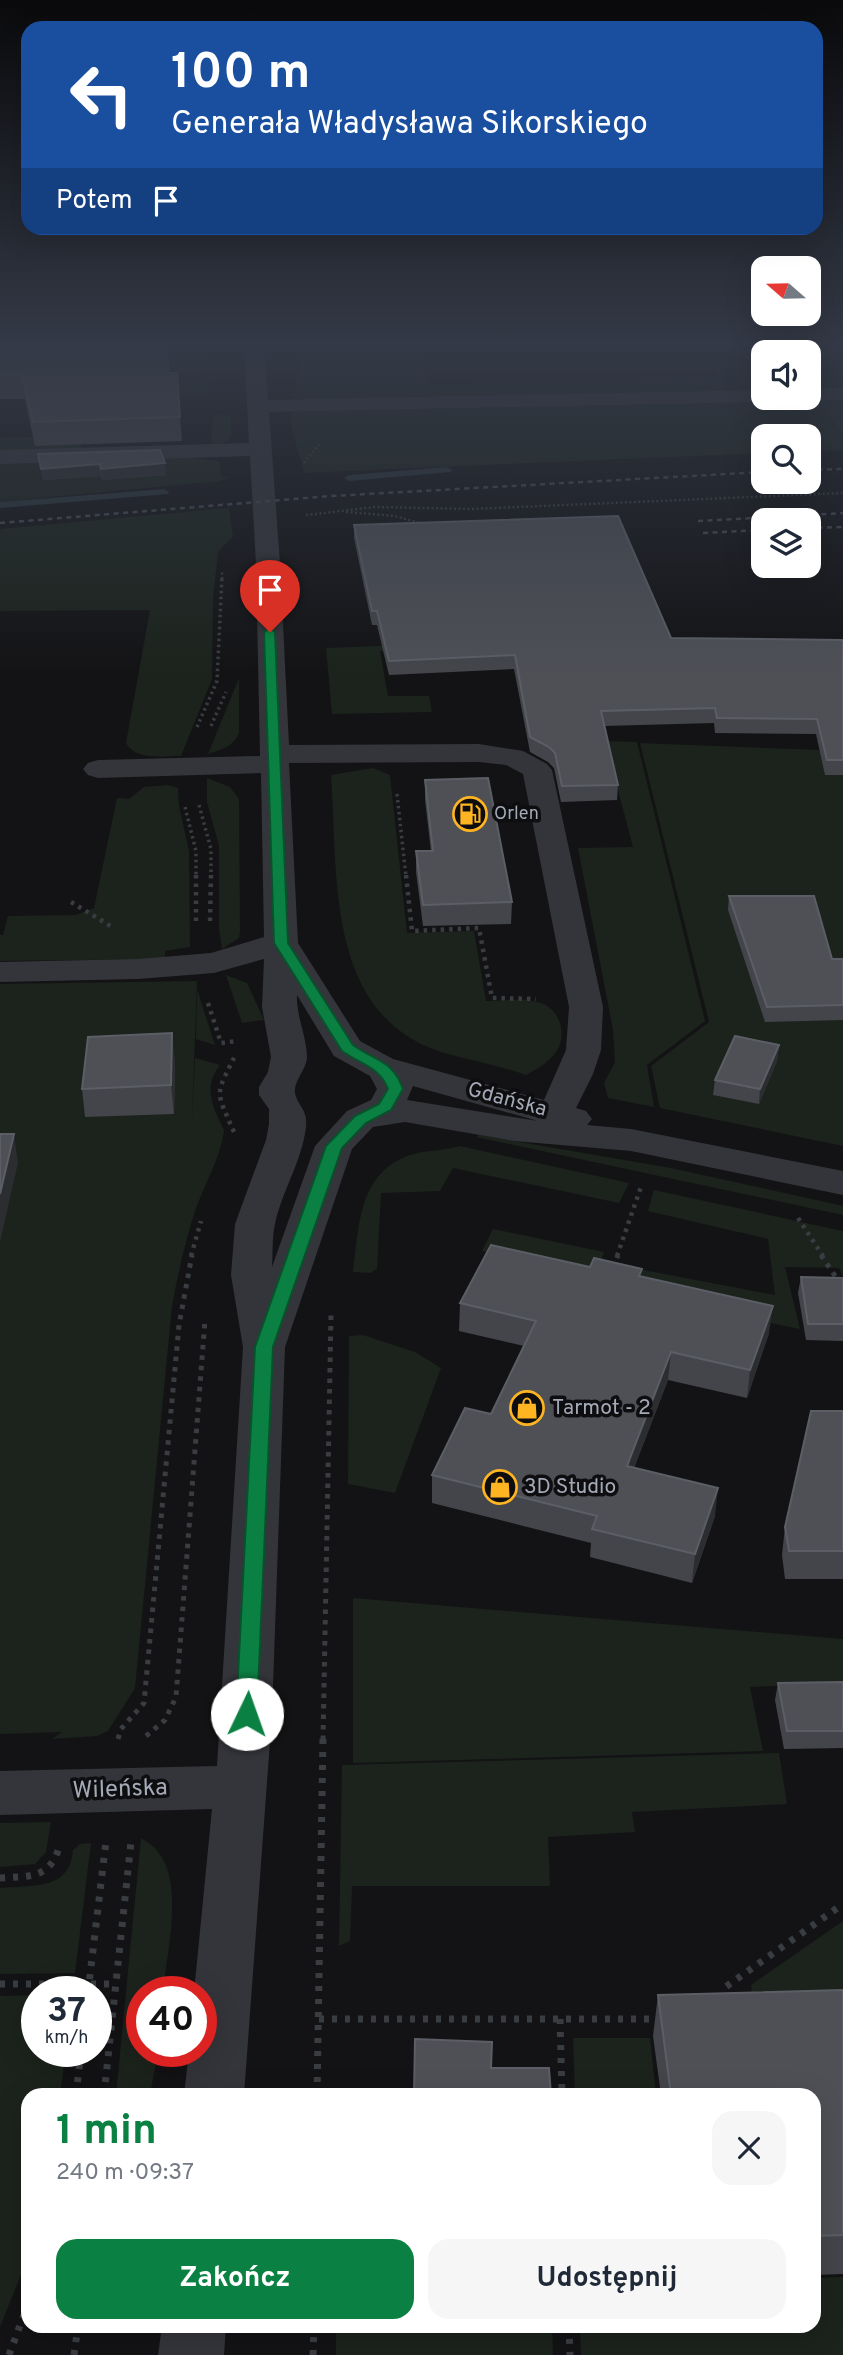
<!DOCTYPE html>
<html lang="pl">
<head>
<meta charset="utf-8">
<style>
  :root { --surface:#fff; --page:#f6f6f7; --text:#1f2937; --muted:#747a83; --accent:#0b8043 }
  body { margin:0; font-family:Overpass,sans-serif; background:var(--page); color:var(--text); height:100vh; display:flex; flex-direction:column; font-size:26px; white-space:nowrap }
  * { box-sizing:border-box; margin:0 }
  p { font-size:23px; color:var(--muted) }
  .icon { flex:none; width:38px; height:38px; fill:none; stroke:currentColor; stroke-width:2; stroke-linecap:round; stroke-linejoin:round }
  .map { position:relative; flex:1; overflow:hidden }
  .side { position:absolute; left:21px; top:2088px; width:800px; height:245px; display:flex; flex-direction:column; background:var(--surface); border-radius:21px; box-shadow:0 7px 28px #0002 }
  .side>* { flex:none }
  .top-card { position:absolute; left:21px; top:21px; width:802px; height:214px; border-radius:21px; box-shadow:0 7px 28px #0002; background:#1a4fa0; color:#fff; overflow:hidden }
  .needle { width:46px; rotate:290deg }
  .fabs { position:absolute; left:751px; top:256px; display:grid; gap:14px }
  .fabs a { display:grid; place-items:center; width:70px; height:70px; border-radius:14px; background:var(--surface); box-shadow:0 7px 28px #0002; font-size:35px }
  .speed { position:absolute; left:21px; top:1976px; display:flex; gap:14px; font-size:35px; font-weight:700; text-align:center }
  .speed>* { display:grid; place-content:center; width:91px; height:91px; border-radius:50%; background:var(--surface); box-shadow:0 7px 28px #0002; line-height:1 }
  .speed small { font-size:18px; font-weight:400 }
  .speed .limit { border:10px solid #d22; background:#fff; color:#111 }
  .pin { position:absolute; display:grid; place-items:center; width:60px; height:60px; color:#fff; margin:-72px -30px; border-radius:50% 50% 50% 0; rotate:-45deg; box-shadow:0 0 7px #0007 }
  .pin .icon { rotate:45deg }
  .me { position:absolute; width:77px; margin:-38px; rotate:3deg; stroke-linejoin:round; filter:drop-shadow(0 0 5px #0008) }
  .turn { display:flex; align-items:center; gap:24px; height:147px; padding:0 35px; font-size:32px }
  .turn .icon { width:91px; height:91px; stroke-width:2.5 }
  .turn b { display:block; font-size:49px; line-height:60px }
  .then { display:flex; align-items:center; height:66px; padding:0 35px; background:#0003; gap:14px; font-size:26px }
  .round { display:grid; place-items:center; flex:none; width:74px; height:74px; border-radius:21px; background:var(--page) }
  .head { display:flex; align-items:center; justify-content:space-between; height:119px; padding:0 35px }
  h1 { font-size:42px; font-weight:700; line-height:52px; color:var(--accent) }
  .action { display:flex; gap:14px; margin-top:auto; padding:14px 35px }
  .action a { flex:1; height:80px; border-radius:21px; background:var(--accent); color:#fff; font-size:28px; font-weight:700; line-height:80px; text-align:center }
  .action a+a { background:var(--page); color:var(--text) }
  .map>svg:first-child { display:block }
  .green { fill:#1b231c }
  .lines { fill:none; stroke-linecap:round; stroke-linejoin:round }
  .stream { fill:#283239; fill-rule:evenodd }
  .path-far4 { stroke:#393c41; stroke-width:2.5; stroke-dasharray:2 2.5; stroke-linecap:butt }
  .path-far3 { stroke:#393c41; stroke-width:3.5; stroke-dasharray:2.5 3.5; stroke-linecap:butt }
  .path-far2 { stroke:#393c41; stroke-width:4.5; stroke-dasharray:3.5 5; stroke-linecap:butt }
  .path-far1 { stroke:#393c41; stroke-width:5; stroke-dasharray:4.5 6; stroke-linecap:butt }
  .path { stroke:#393c41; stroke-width:7; stroke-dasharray:5 8; stroke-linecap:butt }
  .minor { fill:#34353a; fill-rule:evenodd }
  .rail { stroke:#46484f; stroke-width:2.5; stroke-dasharray:5 4.5; stroke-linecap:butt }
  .wall { fill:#43454a }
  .shaded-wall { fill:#2c2d30 }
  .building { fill:#4e5056; stroke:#5b5e65; stroke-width:2 }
  .route { fill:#0b8043; stroke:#07532c; stroke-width:2 }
  .labels { text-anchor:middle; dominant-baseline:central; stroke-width:7; stroke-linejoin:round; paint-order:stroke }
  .far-poi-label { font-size:18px; fill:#a3a9b6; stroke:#0e0e10; text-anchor:start }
  .street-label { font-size:21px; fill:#a3a9b6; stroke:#0e0e10 }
  .poi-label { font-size:21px; fill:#a3a9b6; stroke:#0e0e10; text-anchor:start }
  .near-street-label { font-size:24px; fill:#a3a9b6; stroke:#0e0e10 }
</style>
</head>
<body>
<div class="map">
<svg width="843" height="2355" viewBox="0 0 843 2355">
  <rect width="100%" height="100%" fill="#131315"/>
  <g class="green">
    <path d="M82,344H184V354L167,355L119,347L170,380L209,379V394L82,399Z"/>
    <path d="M298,344H416L429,385L719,376L714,368L749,363L763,358V392L308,400L293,397L299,370Z"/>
    <path d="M758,344H843V390L809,391L808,352H763Z"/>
    <path d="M207,357V373L171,375V358Z"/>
    <path d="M843,397V450L809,451L808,436H763V453L304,473C300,452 290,434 290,413L307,407Z"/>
    <path d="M213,415H231V437L223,444L211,445Z"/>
    <path d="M81,435V448L0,451V438Z"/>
    <path d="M163,455L219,461L221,477L232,476L220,481L0,502V463Z"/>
    <path d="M229,508L233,536L218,552L213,599L212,679L181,756C163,756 136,761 126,743L150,610L0,611V529Z"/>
    <path d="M531,640L500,646L380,651L388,696H429L432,712L332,714L326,648Z"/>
    <path d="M239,678V733C234,746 221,750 208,754Z"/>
    <path d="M605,741L637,742L705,1021L647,1065L654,1107L608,1098L604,1083L615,1062L613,1030L578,848L633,847Z"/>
    <path d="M640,743L843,751V1146L660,1108L651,1066L709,1022Z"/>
    <path d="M373,768L390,775L407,933L474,931L486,1001C504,1001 523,997 541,1003C560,1010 568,1034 556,1052C548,1063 537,1069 526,1075C496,1064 463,1060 433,1049C325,1008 338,870 331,775Z"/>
    <path d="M207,778L230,787L239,799L240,931L239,938L222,949L219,928V846L207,802Z"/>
    <path d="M168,785L178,788L179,806L189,851L190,947L165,951V959L0,961V935H3L8,916L76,915L94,908L117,798L129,799L144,787Z"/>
    <path d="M226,975L247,983L264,1020L242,1023Z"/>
    <path d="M197,981L192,1122L195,1058L220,1065C202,1088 213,1107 224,1130C221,1157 204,1185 195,1211C185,1242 178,1274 172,1306L135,1688L108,1731L97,1736L52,1739L62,1732L0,1734V984Z"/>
    <path d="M197,989L215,1045L196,1039Z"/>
    <path d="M479,1135L671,1168L843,1206V1215L476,1137Z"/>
    <path d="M460,1146L629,1183L619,1203L453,1168L440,1191L381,1193L377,1269L370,1273L353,1272C359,1228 358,1175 407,1156C424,1150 443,1151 460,1146Z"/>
    <path d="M654,1190L843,1231V1276L839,1268L785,1267L800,1329L646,1297L633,1268L775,1295L768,1239L648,1211Z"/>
    <path d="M493,1229L604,1252L596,1276L482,1251Z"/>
    <path d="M363,1335L415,1352L441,1368L395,1493L348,1484L349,1336Z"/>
    <path d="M353,1598L843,1639V1683L750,1687L763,1751L353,1763Z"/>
    <path d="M779,1753L787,1804L632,1812L635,1832L548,1837L550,1886H352L350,1941L339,1946L342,1765Z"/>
    <path d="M51,1822L46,1852L35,1864L0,1867V1823Z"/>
    <path d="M141,1838C147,1842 154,1846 158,1852C184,1883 167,1953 163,1991L142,1992V2051H158L150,2095H116Z"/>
    <path d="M91,1843L75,1973L0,1974V1888C32,1885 70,1891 73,1850L80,1844Z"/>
    <path d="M843,1921V2004L753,2005L751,1985Z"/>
    <path d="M37,1995V2051H66L60,2095H28V2257L0,2327V1996Z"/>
    <path d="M573,2038H650L656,2095H575Z"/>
    <path d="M843,2277V2355H581L580,2326H814V2278Z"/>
    <path d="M336,2326H552L553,2355H336Z"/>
  </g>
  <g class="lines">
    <g class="stream">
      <path d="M447,467L452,470L451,472L349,481L344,478L349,475Z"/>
      <path d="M164,489L169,492L168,494L0,508V502Z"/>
    </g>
    <g class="path-far4">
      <path d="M304,463L321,442"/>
      <path d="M346,512L395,516L423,524"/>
      <path d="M306,515L375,507L472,509L843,493"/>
      <path d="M222,579V572"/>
    </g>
    <g class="path-far3">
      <path d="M211,726L226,692"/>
      <path d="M197,727L217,681L222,577"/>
      <path d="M397,794L406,877"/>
      <path d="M199,805L211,849V877"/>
      <path d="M185,807L196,851V877"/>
    </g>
    <g class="path-far2">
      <path d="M196,875V923"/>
      <path d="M406,875L412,931L479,928L492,998L536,999"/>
      <path d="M71,902L112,927"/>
      <path d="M210,921L211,875"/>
      <path d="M208,1003L221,1043L237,1041"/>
      <path d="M234,1132C215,1089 215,1096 236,1054"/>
      <path d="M798,1218L823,1256"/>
      <path d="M191,1256L201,1221"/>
      <path d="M617,1256L642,1184"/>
    </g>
    <g class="path-far1">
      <path d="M821,1255L839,1282L843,1283"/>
      <path d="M613,1268L618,1255"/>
      <path d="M146,1736L165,1720L176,1697L205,1320"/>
      <path d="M118,1739L121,1729L144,1703L179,1325L192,1255"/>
      <path d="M323,1740L331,1315"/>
    </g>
    <g class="path">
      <path d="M0,1878C31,1876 51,1879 60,1844"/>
      <path d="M0,1984H117"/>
      <path d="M88,1992L106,1841"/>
      <path d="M725,1998L724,1988L843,1904"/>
      <path d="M319,2019H660"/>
      <path d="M560,2019L562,2095"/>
      <path d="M76,2095L81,2051"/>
      <path d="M104,2095L131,1842"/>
      <path d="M317,2095L323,1738"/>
      <path d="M569,2326L570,2355"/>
      <path d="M9,2355L28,2304"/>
      <path d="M74,2355L78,2326"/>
      <path d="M313,2355L314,2326"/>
    </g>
    <g class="minor">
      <path d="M244,344H264L268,400L763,390V397H772L763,402L269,412L280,564L289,745L479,744L523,751L547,764L552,770L603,1007L601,1050L593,1074L576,1108L586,1111L592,1119L587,1125L631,1129L843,1171V1195L631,1151L514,1141L405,1122L373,1127L352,1149L285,1347L272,1714L244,2095H184L189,2051H201V1992H194L212,1809L0,1815V1771L217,1766L243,1347L231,1275L235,1224L266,1140L269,1124V1109L259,1095V1087L268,1072L271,1057L262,1007L264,959L214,973L138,979L0,982V962L138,959L211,953L264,937L261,773L98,778L88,775L83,769L88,763L98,760L260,756L256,564L250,456L0,464V450L249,443ZM479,762L506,765L523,774L569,1007L566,1050L544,1100L393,1059L360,1041L298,943L289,763ZM297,995L334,1056L370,1076L377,1089L371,1100L347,1111L315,1146L272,1267C273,1253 272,1237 275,1224C282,1191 302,1161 306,1127C308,1109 298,1107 295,1093C293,1082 306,1070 307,1058C307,1037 296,1016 297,995ZM413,1086L538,1121L407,1100Z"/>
      <path d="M843,388V400L808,401L799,397H808V389Z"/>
      <path d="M162,2326H226L224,2355H158Z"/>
    </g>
    <g class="rail">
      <path d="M808,470L843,469"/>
      <path d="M698,521L843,513"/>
      <path d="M0,523L331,496L763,472"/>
      <path d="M808,528L843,527"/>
      <path d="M703,533L763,530"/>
    </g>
  </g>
  <g class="wall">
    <path d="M0,344L169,373L180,417L182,441L35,446L25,399H0Z"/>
    <path d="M38,454L166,475L102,480L101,476L43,480Z"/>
    <path d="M354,525L671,638L843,640V775H825L816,734L715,733L714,723L604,726L618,785L617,800L561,802L554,768L548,762L530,752L514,669L389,675L377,625H372L354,538Z"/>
    <path d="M425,780L512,902L511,924L423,926L416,872V851H431L425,800Z"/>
    <path d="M729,896L832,959H843V1020L765,1022L728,910Z"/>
    <path d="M779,1045L777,1061L759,1104L713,1095L715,1080Z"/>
    <path d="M175,1061L174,1114L85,1117L82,1089Z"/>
    <path d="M590,1267L642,1277L769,1333L747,1398L668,1380L634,1468L715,1516L692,1583L590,1557L591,1543L432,1503V1475L491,1414L524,1346L459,1331L460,1303Z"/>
    <path d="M801,1277L843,1278V1341L806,1340L798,1293Z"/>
    <path d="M843,1411V1579H785L782,1555L785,1527Z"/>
    <path d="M843,1682V1748L784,1749L775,1700L778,1683Z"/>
    <path d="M843,1990V2274L814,2275V2095H661L653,2036L658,1995Z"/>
  </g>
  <g class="shaded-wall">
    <path d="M165,463L166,475L102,480L101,469Z"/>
    <path d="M100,464L101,476L43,480L41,469Z"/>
    <path d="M172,1033L175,1061L174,1114L171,1085Z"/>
    <path d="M779,1045L777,1061L759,1104L760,1089Z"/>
    <path d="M14,1134L18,1163L0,1242V1194Z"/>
    <path d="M773,1306L769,1333L747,1398L750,1370Z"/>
    <path d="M671,1352L668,1380L624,1494L627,1466Z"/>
    <path d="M718,1488L715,1516L692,1583L695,1554Z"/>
  </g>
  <g class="building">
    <path d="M0,344H166L169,373H177L180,417L33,422L22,375L0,376Z"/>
    <path d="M160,450L165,463L101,469L100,464L41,469L38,454Z"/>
    <path d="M618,516L671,638L843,640V760H827L817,719L717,718L715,708L601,711L618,785L562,786L555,753L549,747L530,737L515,655L389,661L377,611H372L354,525Z"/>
    <path d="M488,778L512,902L423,905L416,851H433L425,780Z"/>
    <path d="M729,896H814L832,959H843V1005L767,1007Z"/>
    <path d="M172,1033L171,1085L82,1089L88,1037Z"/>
    <path d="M735,1036L779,1045L760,1089L715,1080Z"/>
    <path d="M0,1134H14L0,1194Z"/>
    <path d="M491,1245L590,1267L594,1258L642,1269L639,1276L773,1306L750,1370L671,1352L627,1466L718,1488L695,1554L592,1529L597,1516L432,1475L465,1408L491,1414L536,1321L460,1303Z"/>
    <path d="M801,1277L843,1278V1324H808Z"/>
    <path d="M811,1411H843V1551H789L785,1527Z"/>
    <path d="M843,1682V1731H787L778,1683Z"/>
    <path d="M843,1990V2235L814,2236V2095H671L658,1995Z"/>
    <path d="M415,2039L492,2042L491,2068H549L551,2095H414Z"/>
  </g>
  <linearGradient id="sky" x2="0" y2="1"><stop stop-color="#0a0a0c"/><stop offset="0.51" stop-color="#333946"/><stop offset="1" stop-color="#333946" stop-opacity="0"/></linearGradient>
  <rect width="843" height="674" fill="url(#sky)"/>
  <path class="route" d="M270,628L275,632L288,943L353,1045C375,1061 393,1060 403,1089L391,1110L366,1123L342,1148L273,1347L257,1714L254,1720L247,1722L239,1720L236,1714L255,1347L326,1146L355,1116L379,1104L388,1089C380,1067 360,1064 342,1051L274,943L264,632Z"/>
  <defs>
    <g id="fuel-ring" transform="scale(1.75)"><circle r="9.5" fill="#0e0e10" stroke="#ffb521" stroke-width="1.5"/><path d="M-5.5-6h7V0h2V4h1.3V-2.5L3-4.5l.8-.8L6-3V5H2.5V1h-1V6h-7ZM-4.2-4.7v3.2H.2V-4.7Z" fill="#ffb521"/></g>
    <g id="shop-ring" transform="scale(1.75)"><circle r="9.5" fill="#0e0e10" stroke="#ffb521" stroke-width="1.5"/><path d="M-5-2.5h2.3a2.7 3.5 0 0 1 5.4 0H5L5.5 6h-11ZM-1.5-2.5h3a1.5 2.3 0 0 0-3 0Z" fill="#ffb521"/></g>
  </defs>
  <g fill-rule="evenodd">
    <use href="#fuel-ring" x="470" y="814"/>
    <use href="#shop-ring" x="527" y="1408"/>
    <use href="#shop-ring" x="500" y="1487"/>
  </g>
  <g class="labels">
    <g class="far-poi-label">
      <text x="494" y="814">Orlen</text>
    </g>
    <g class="street-label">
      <text transform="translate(507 1100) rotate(15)">Gdańska</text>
    </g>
    <g class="poi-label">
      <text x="552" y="1408">Tarmot - 2</text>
      <text x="524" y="1487">3D Studio</text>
    </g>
    <g class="near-street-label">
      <text transform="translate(120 1790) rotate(-2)">Wileńska</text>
    </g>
  </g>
</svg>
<div class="fabs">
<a><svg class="needle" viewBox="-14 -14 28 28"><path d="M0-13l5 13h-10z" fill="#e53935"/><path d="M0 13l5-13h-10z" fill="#747a83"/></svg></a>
<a><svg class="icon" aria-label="sound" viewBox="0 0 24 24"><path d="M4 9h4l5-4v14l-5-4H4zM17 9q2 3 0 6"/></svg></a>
<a><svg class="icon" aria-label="search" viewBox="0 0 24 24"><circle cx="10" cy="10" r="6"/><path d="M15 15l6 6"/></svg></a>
<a><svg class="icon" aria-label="layers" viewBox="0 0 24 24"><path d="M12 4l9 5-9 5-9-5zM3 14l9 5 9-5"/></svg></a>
</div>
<div class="speed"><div>37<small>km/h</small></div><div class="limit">40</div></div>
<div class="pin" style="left:270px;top:632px;background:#d93025"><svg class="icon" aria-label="arrive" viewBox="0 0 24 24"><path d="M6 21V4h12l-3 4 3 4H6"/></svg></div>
<svg class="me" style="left:247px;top:1714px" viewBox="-20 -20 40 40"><circle r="19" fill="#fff"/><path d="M0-13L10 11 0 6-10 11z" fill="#0b8043"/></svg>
<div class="top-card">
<div class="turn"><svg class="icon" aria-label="left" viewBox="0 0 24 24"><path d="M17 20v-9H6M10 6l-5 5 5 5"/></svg><div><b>100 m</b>Generała Władysława Sikorskiego</div></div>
<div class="then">Potem<svg class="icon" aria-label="arrive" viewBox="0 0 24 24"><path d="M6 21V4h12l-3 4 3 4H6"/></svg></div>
</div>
<section class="side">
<div class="head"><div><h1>1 min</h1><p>240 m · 09:37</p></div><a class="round"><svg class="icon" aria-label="close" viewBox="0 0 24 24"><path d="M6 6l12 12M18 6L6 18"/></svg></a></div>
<div class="action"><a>Zakończ</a><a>Udostępnij</a></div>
</section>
</div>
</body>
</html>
